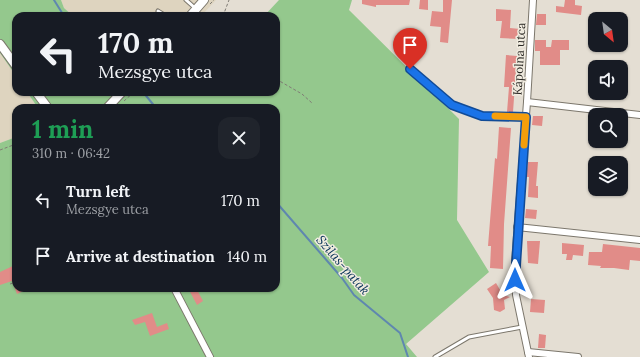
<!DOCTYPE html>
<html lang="en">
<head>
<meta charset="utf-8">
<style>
  :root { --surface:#171b24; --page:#20242c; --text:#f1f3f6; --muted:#9ea1a6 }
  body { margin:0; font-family:Lora,serif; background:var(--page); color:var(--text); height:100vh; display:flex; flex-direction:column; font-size:15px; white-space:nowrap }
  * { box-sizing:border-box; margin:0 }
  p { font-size:13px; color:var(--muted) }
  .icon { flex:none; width:22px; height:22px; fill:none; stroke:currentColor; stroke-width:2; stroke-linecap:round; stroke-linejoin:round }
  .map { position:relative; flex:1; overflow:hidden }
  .details { position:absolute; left:12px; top:104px; width:268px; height:188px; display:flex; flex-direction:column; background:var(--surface); border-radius:12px; box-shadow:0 1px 3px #0004 }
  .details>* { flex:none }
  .hud { position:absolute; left:12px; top:12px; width:268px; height:84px; border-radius:12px; box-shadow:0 1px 3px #0004; background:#171b24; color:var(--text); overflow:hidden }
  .needle { width:26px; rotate:151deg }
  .fabs { position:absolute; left:588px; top:12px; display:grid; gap:8px }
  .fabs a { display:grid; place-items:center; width:40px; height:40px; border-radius:8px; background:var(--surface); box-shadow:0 1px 3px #0004; font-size:20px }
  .pin { position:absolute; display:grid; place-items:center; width:34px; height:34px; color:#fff; margin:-41px -17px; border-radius:50% 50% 50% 0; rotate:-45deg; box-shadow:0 0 4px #0007 }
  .pin .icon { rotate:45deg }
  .me { position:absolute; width:44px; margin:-22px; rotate:0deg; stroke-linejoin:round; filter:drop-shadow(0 0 3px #0008) }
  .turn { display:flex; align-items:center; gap:14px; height:84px; padding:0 20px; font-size:18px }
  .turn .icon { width:52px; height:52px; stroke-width:2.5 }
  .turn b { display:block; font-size:28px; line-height:34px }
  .round { display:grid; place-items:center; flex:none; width:42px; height:42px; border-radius:12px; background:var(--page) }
  .head { display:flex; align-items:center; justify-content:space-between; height:68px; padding:0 20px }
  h1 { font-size:24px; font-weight:800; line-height:30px; color:#1e9e55 }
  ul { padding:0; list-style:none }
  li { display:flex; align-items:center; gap:12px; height:56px; padding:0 20px }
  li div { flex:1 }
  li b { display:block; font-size:15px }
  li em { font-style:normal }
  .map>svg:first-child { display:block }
  .industrial { fill:#ded4bf }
  .green { fill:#94c88d }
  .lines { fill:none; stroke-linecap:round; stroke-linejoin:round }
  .stream { stroke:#5f87af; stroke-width:2 }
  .building { fill:#e18c88 }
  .lane-casing { stroke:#7c776c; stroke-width:5 }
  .street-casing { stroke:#7c776c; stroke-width:8 }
  .secondary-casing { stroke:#7c776c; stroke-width:10 }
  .path { stroke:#807c75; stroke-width:1; stroke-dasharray:3 2; stroke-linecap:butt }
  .lane { stroke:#fff; stroke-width:3 }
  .street { stroke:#fff; stroke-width:6 }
  .secondary { stroke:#fff; stroke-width:8 }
  .route-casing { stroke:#114b97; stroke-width:10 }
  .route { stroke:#1a73e8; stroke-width:7 }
  .slow { stroke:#f59e0b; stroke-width:7 }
  .labels { text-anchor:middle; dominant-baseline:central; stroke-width:3; stroke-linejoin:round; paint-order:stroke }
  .street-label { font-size:12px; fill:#2a2824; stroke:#f1ece0 }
  .water-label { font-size:13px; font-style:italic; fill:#073358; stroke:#f1ece0 }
</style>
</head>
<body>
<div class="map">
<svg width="640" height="357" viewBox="0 0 640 357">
  <rect width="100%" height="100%" fill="#e4ded3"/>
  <g class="industrial">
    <path d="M61,0H216L201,16H73L64,8Z"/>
    <path d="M0,53L16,76V92H27L38,108H16V137L0,143Z"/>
  </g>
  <g class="green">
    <path d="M0,0H61L64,8L73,16H16V76L0,53Z"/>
    <path d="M279,0H352L349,10L459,119L457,220L489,272L406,344L417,357H0V143L16,137V288H276V108H38L27,92H276V16H264Z"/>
  </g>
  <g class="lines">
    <g class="stream">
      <path d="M54,0L64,16"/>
      <path d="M143,92L156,108"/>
      <path d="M276,202L342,278L354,295L400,333L408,357"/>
    </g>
  </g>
  <g class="building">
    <path d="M362,0H410L409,5H376V7L362,4Z"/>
    <path d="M420,0H428V10L419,9Z"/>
    <path d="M443,0H452L448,43L440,42L441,27L430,26L432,11L443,12Z"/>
    <path d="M565,0H575V5L582,6L581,15L556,12V6L564,7Z"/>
    <path d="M496,9L511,10L510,28L520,29L519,39L500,38L502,21H496Z"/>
    <path d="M537,14H546V25H536Z"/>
    <path d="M535,40H546V47H551L552,40H569V50H560V65H540V51H535Z"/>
    <path d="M506,55L517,56L513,112H507L509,87H504Z"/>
    <path d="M533,116H543L542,126L532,125Z"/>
    <path d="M499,127L511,128L504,224L503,269L490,268L491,246H488L495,158L497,159Z"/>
    <path d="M528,162H538L536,186H538V198L528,197L529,177H526Z"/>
    <path d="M526,209L537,210L536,219L525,218Z"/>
    <path d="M527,241H540L538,264L528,263Z"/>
    <path d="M562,243L584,245L583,256L573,255L572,260H566L567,254H562Z"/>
    <path d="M603,244L640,248V261L630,260L629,270L614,268H600L601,266L588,265L589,252H602Z"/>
    <path d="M15,265L16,288H30L17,294L12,281L0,285V272Z"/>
    <path d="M496,283L503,295L510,297L504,300L505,309L500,312L494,310L493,298L487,289Z"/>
    <path d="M188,288H196L203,301L197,305Z"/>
    <path d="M531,299L545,300L544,313L530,312Z"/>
    <path d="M152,313L157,327L167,323L169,329L150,336L145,322L135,325L132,320Z"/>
    <path d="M539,334L546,335L545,348H538Z"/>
  </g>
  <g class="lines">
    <g class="lane-casing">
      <g id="lane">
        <path d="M186,0L195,8"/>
        <path d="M158,11L166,16"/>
        <path d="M435,357L469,337L522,327"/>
      </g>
    </g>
    <g class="street-casing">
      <g id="street">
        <path d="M410,69L452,105L482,116L526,117"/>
        <path d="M527,102L640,115"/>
        <path d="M517,227L640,240"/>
        <path d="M174,288L210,357"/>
        <path d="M528,352L578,357"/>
        <path d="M529,357L516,295L515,262L527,102L533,0"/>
      </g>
    </g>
    <g class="secondary-casing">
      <g id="secondary">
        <path d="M190,16L204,0"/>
        <path d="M0,44L16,66"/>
        <path d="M36,92L48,108"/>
        <path d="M107,108L122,92"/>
      </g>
    </g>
    <g class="path">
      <path d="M210,4L214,0"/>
      <path d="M223,16L229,0"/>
      <path d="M276,79L302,94L312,103"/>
      <path d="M124,101L134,92"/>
      <path d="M0,150L16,144"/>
      <path d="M10,284L16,282"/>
    </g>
    <use href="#lane" class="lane"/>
    <use href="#street" class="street"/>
    <use href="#secondary" class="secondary"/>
  </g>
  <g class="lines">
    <g class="route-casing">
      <path id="route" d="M410,69L452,105L482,116L526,117L515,280"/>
    </g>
    <use href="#route" class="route"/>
    <path class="slow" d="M495,116L526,117L524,145"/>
  </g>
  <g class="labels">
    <g class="street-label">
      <text transform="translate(519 59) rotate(-87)">Kápolna utca</text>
    </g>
    <g class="water-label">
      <text transform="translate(343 265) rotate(49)">Szilas-patak</text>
    </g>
  </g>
</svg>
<div class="fabs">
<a><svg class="needle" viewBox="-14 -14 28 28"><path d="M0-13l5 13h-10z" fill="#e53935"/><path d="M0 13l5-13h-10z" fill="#9ea1a6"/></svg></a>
<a><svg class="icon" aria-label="sound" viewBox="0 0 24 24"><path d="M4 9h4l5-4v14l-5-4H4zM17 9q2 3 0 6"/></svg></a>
<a><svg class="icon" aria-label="search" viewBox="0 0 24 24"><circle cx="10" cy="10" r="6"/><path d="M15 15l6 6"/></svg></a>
<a><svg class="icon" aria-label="layers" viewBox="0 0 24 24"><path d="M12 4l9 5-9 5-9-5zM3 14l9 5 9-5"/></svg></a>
</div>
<div class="pin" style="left:410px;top:69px;background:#d93025"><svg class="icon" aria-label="arrive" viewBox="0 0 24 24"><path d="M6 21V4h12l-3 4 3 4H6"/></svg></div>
<svg class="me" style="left:515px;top:280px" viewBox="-20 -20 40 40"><path d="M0-17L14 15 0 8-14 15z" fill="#1a73e8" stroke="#fff" stroke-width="4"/></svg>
<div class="hud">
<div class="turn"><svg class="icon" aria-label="left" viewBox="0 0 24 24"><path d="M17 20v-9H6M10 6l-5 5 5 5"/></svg><div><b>170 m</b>Mezsgye utca</div></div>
</div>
<section class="details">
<div class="head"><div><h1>1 min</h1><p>310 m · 06:42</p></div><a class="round"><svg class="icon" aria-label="close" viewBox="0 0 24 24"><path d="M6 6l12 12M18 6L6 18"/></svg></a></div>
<ul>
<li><svg class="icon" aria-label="left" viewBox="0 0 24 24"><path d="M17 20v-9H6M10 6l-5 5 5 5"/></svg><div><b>Turn left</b><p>Mezsgye utca</p></div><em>170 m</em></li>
<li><svg class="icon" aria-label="arrive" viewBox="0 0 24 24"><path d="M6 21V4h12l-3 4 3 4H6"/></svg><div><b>Arrive at destination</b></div><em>140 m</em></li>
</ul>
</section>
</div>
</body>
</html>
